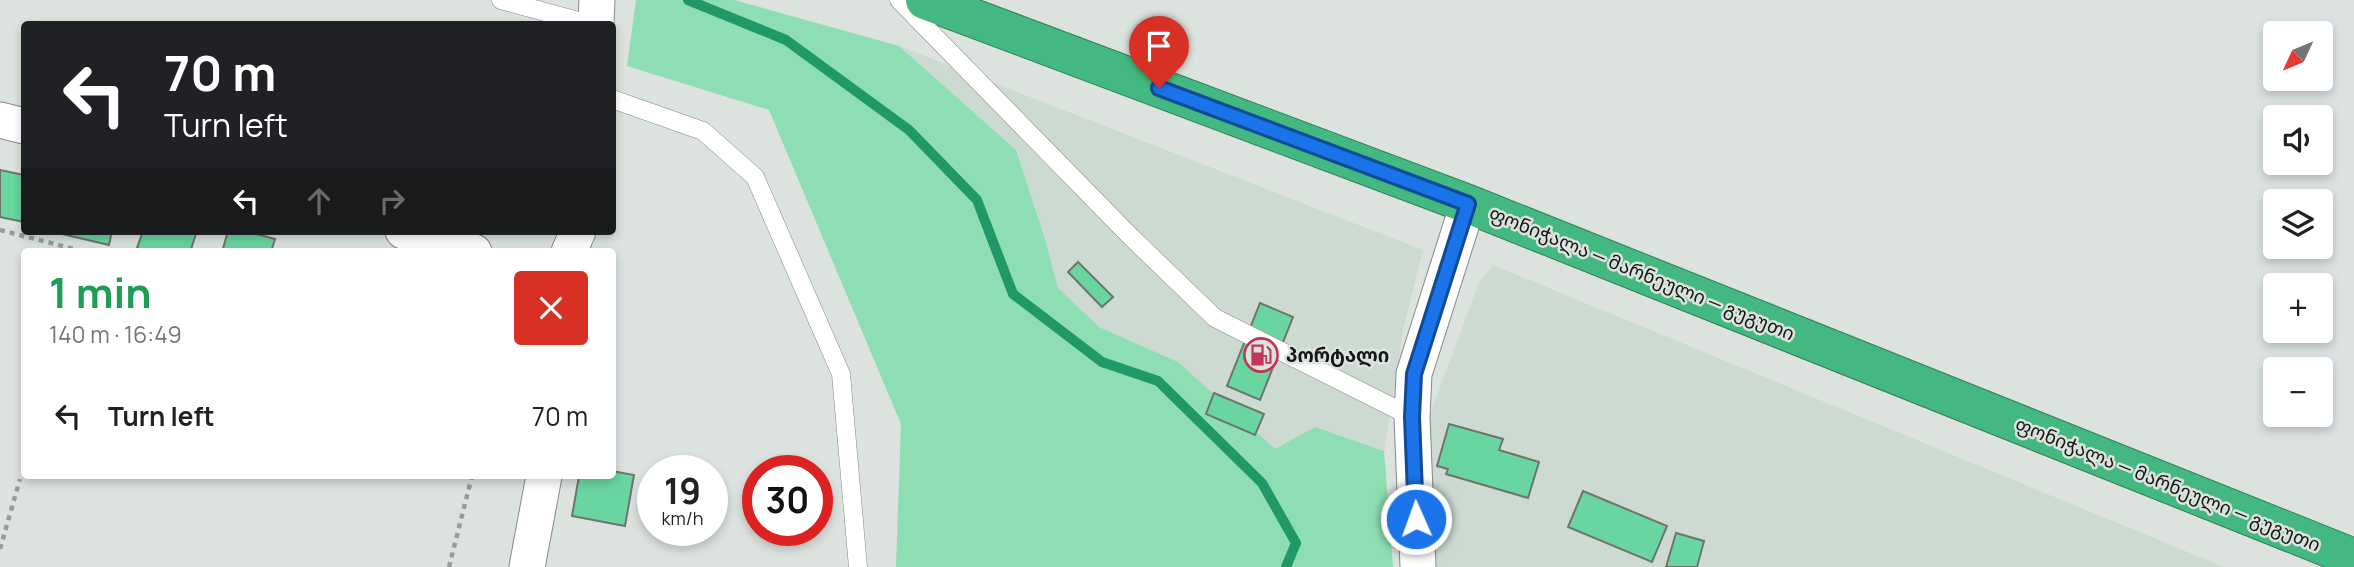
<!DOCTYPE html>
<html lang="en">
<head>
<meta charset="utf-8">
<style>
  :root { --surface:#fff; --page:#f6f6f6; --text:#202124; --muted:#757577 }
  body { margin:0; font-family:Manrope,"Noto Sans Georgian",sans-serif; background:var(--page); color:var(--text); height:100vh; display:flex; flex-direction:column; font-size:26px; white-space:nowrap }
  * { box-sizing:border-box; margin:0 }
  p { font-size:23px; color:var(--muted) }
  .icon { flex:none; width:38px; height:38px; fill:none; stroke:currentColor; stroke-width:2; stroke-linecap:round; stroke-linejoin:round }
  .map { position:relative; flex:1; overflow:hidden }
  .drawer { position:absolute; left:21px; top:248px; width:595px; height:231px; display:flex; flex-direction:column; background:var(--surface); border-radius:7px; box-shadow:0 4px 10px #0003 }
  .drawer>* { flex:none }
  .top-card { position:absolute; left:21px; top:21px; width:595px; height:214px; border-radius:7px; box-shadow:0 4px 10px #0003; background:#202124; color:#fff; overflow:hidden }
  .needle { width:46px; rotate:226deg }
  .tools { position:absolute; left:2263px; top:21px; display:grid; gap:14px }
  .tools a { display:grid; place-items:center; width:70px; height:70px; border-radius:7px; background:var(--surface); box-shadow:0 4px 10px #0003; font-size:35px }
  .speed { position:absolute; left:637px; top:455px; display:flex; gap:14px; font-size:35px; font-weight:700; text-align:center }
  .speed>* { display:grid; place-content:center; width:91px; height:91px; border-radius:50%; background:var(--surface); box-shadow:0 4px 10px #0003; line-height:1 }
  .speed small { font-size:18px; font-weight:400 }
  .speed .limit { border:10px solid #d22; background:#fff; color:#111 }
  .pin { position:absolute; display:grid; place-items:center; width:60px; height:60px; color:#fff; margin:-72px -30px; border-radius:50% 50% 50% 0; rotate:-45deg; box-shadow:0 0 7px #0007 }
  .pin .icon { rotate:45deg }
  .me { position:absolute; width:77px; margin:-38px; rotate:358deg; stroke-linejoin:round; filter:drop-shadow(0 0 5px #0008) }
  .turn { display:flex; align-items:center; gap:24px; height:147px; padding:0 28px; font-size:32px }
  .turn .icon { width:91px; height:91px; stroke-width:2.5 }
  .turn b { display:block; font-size:49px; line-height:60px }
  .lanes { display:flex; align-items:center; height:66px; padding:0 28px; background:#0003; justify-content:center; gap:35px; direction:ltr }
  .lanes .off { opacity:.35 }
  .round { display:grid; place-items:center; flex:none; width:74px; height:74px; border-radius:7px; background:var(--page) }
  .head { display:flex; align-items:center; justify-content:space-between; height:119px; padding:0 28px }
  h1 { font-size:42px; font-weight:700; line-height:52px; color:#1e9e55 }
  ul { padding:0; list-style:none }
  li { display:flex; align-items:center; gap:21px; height:98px; padding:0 28px }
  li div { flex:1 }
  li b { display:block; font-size:26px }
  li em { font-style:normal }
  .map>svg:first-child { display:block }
  .built { fill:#ccdad2 }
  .green { fill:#8ddeb2 }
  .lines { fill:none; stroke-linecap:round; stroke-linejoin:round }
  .stream { stroke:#209966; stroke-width:10 }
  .building { fill:#69d6a0; stroke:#6f7471; stroke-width:2 }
  .lane-casing { stroke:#848a86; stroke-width:19 }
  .street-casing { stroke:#848a86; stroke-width:37 }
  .highway-casing { stroke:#33805c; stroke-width:40 }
  .path { stroke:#979c99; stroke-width:4.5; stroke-dasharray:5 5; stroke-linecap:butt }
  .lane { stroke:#fff; stroke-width:18 }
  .street { stroke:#fff; stroke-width:35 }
  .highway { stroke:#43b881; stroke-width:38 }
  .route-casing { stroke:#114b97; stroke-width:18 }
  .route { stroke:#1a73e8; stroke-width:12 }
  .labels { text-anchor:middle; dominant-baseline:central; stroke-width:5; stroke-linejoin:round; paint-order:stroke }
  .street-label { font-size:19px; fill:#151816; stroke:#dce2de }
  .poi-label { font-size:19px; font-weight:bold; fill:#151816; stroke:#dce2de; text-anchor:start }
</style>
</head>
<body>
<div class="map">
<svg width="2354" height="567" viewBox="0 0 2354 567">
  <rect width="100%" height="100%" fill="#dce2de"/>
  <g class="built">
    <path d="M899,46L1423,250L1404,326L1384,451L1315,427L1275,450L1178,362L1099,327L1058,288L1045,239L1016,150Z"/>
    <path d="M1493,265L2224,567H1435L1427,423L1479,282Z"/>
  </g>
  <path class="green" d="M636,0H734L899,46L1016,150L1045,239L1058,288L1099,327L1178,362L1275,449L1315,427L1384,451L1393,567H896L901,424L769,110L627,66Z"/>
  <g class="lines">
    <path class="stream" d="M688,0L786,40L909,130L977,200L1013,294L1102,362L1158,381L1262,483L1296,543L1286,567"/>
  </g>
  <g class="building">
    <path d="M0,170L24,175V222L0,217Z"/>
    <path d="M62,231H112L109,245L62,234Z"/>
    <path d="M143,231H197L190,252H148L137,248Z"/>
    <path d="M228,231H245L275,239L271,252H222Z"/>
    <path d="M1078,262L1113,297L1102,307L1068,272Z"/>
    <path d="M1260,303L1293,317L1260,400L1227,386Z"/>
    <path d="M1214,393L1264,414L1255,435L1206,414Z"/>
    <path d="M1449,424L1503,439L1499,450L1539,462L1528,498L1446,474L1448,469L1437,466Z"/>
    <path d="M612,471L634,475L625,526L572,516L579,476H612Z"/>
    <path d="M1583,491L1667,526L1652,562L1568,527Z"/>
    <path d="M1676,533L1704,541L1697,567H1666Z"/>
  </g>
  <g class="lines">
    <g class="lane-casing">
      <g id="lane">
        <path d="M501,0L589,24"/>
        <path d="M899,0L1131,237L1215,318L1412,417"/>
        <path d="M612,99L703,131L755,177L841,374L858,567"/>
      </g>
    </g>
    <g class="street-casing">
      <g id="street">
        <path d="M596,24L597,0"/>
        <path d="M0,120L24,126"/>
        <path d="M403,231L474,252"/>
        <path d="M569,252L578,231"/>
        <path d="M527,567L544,476"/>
        <path d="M1418,567L1412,417L1414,374L1468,204"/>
      </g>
    </g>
    <g class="highway-casing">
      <path id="highway" d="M925,0L1468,204L2354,558"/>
    </g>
    <g class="path">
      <path d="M0,230L86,252"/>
      <path d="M0,549L20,479"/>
      <path d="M449,567L472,476"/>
    </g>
    <use href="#lane" class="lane"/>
    <use href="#street" class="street"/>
    <use href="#highway" class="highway"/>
  </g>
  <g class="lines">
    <g class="route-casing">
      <path id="route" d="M1159,88L1468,204L1414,374L1412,417L1416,519"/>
    </g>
    <use href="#route" class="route"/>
  </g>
  <defs>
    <g id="fuel-ring" transform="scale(1.75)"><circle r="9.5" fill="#dce2de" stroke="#c3345a" stroke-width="1.5"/><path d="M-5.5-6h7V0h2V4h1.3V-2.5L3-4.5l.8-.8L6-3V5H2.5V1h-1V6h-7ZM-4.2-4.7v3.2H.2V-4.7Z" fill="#c3345a"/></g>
  </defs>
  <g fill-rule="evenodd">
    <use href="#fuel-ring" x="1261" y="355"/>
  </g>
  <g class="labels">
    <g class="street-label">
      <text transform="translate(1642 273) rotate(22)">ფონიჭალა — მარნეული — გუგუთი</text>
      <text transform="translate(2168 484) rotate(22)">ფონიჭალა — მარნეული — გუგუთი</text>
    </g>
    <g class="poi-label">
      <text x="1286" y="355">პორტალი</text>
    </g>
  </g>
</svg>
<div class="tools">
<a><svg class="needle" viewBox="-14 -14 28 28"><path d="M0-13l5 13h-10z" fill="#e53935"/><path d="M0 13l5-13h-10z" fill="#757577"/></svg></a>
<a><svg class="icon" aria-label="sound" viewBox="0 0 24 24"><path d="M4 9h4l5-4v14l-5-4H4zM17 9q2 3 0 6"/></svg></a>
<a><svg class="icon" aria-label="layers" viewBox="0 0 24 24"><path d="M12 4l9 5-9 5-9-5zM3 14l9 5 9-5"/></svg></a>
<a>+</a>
<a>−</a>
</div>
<div class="speed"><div>19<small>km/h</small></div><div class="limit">30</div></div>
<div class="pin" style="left:1159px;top:88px;background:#d93025"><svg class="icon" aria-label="arrive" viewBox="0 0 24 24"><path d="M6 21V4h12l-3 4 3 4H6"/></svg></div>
<svg class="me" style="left:1416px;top:519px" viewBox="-20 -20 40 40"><circle r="17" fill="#1a73e8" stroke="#fff" stroke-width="3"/><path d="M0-11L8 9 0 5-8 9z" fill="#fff"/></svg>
<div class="top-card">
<div class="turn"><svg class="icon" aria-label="left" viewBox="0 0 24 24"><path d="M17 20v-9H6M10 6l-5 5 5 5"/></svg><div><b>70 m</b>Turn left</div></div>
<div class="lanes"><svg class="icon" aria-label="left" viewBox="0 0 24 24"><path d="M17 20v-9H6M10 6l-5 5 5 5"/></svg><svg class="icon off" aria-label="ahead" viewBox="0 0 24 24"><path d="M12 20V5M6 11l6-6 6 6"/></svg><svg class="icon off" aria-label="right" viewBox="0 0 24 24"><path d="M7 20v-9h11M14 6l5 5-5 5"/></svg></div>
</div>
<section class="drawer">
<div class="head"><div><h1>1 min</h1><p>140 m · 16:49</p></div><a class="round" style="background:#d93025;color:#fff"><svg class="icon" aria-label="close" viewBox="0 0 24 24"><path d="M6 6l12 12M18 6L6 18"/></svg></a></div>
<ul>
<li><svg class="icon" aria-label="left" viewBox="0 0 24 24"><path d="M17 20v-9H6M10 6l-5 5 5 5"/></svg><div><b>Turn left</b></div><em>70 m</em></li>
</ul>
</section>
</div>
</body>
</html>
